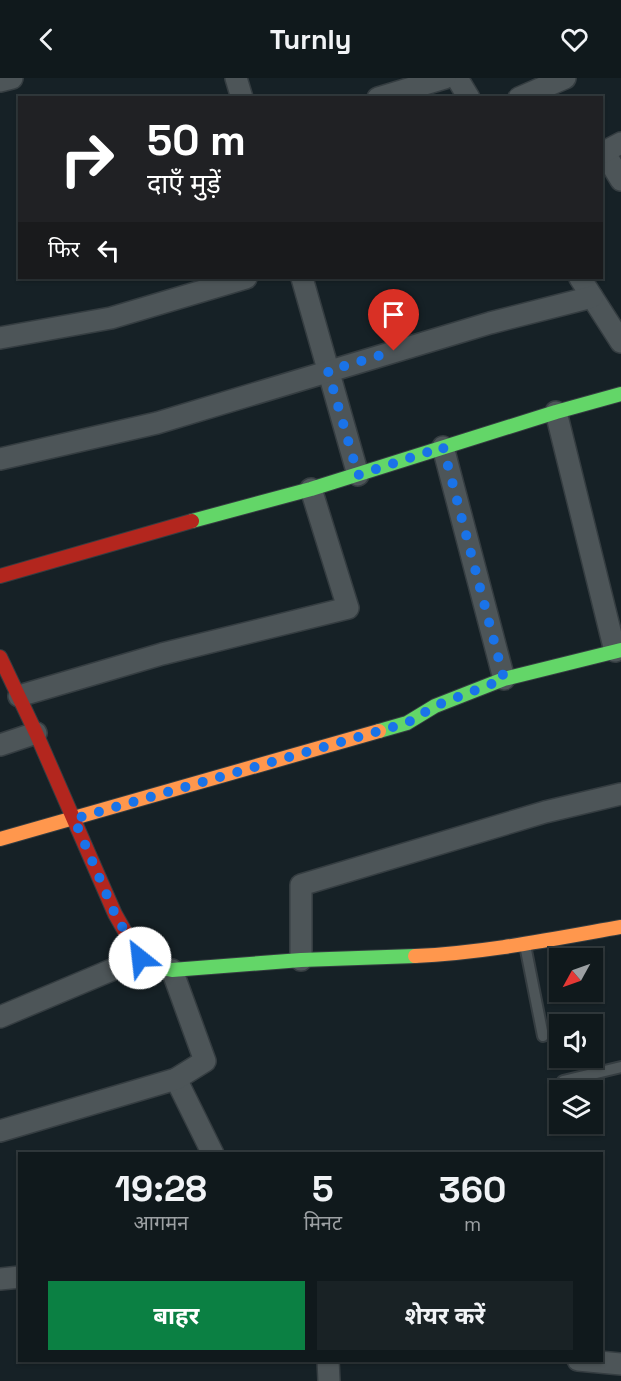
<!DOCTYPE html>
<html lang="hi">
<head>
<meta charset="utf-8">
<style>
  :root { --surface:#10191c; --page:#192225; --text:#f1f3f6; --muted:#9ca0a3; --line:#30383b; --accent:#0b8043 }
  body { margin:0; font-family:"Space Grotesk","Noto Sans Devanagari",sans-serif; background:var(--page); color:var(--text); height:100vh; display:flex; flex-direction:column; font-size:22px; white-space:nowrap }
  * { box-sizing:border-box; margin:0 }
  p { font-size:20px; color:var(--muted) }
  .icon { flex:none; width:33px; height:33px; fill:none; stroke:currentColor; stroke-width:2; stroke-linecap:round; stroke-linejoin:round }
  .map { position:relative; flex:1; overflow:hidden }
  .side { position:absolute; left:18px; top:1074px; width:585px; height:210px; display:flex; flex-direction:column; background:var(--surface); border-radius:0px; box-shadow:0 2px 4px #0004,0 0 0 2px var(--line) }
  .side>* { flex:none }
  .top-card { position:absolute; left:18px; top:18px; width:585px; height:183px; border-radius:0px; box-shadow:0 2px 4px #0004,0 0 0 2px var(--line); background:#202124; color:#fff; overflow:hidden }
  .needle { width:39px; rotate:230deg }
  .controls { position:absolute; left:549px; top:870px; display:grid; gap:12px }
  .controls a { display:grid; place-items:center; width:54px; height:54px; border-radius:0px; background:var(--surface); box-shadow:0 2px 4px #0004,0 0 0 2px var(--line); font-size:30px }
  .pin { position:absolute; display:grid; place-items:center; width:51px; height:51px; color:#fff; margin:-62px -26px; border-radius:50% 50% 50% 0; rotate:-45deg; box-shadow:0 0 6px #0007 }
  .pin .icon { rotate:45deg }
  .me { position:absolute; width:66px; margin:-33px; rotate:331deg; stroke-linejoin:round; filter:drop-shadow(0 0 4px #0008) }
  .turn { display:flex; align-items:center; gap:21px; height:126px; padding:0 30px; font-size:27px }
  .turn .icon { width:78px; height:78px; stroke-width:2.5 }
  .turn b { display:block; font-size:42px; line-height:51px }
  .then { display:flex; align-items:center; height:57px; padding:0 30px; background:#0003; gap:12px; font-size:22px }
  .eta { display:flex; justify-content:space-evenly; align-items:center; height:102px; text-align:center }
  .eta b { font-size:36px; font-weight:700; line-height:42px }
  .primary-button { display:flex; gap:12px; margin-top:auto; padding:12px 30px }
  .primary-button a { flex:1; height:69px; border-radius:0px; background:var(--accent); color:#fff; font-size:24px; font-weight:700; line-height:69px; text-align:center }
  .primary-button a+a { background:var(--page); color:var(--text) }
  header { display:flex; justify-content:space-between; align-items:center; height:78px; padding:0 30px; background:var(--surface); font-size:27px; font-weight:700 }
  .map>svg:first-child { display:block }
  .lines { fill:none; stroke-linecap:round; stroke-linejoin:round }
  .lane-casing { stroke:#353d41; stroke-width:14 }
  .street-casing { stroke:#353d41; stroke-width:24 }
  .fast-casing { stroke:#353d41; stroke-width:16 }
  .slow-casing { stroke:#353d41; stroke-width:16 }
  .jam-casing { stroke:#353d41; stroke-width:16 }
  .lane { stroke:#4d5558; stroke-width:10 }
  .street { stroke:#4d5558; stroke-width:21 }
  .fast { stroke:#63d668; stroke-width:14 }
  .slow { stroke:#ff974d; stroke-width:14 }
  .jam { stroke:#b3261e; stroke-width:14 }
  .route { stroke:#1a73e8; stroke-width:10; stroke-dasharray:0 18 }
</style>
</head>
<body>
<header><svg class="icon" aria-label="back" viewBox="0 0 24 24"><path d="M15 5l-7 7 7 7"/></svg>Turnly<svg class="icon" aria-label="heart" viewBox="0 0 24 24"><path d="M12 20l-8-8c-3-5 5-10 8-4 3-6 11-1 8 4z"/></svg></header>
<div class="map">
<svg width="621" height="1303" viewBox="0 0 621 1303">
  <rect width="100%" height="100%" fill="#162126"/>
  <g class="lines">
    <g class="lane-casing">
      <g id="lane">
        <path d="M525,867L543,958"/>
        <path d="M563,1003L621,989"/>
      </g>
    </g>
    <g class="street-casing">
      <g id="street">
        <path d="M236,0L242,20"/>
        <path d="M457,0L469,20"/>
        <path d="M0,3L12,0"/>
        <path d="M378,20L445,0"/>
        <path d="M519,20L565,0"/>
        <path d="M604,74L621,102"/>
        <path d="M602,75L621,65"/>
        <path d="M302,200L358,397"/>
        <path d="M580,200L621,264"/>
        <path d="M0,260L111,240L246,200"/>
        <path d="M556,334L615,573"/>
        <path d="M443,369L504,601"/>
        <path d="M0,381L157,345L490,245L592,219"/>
        <path d="M19,618L162,576L348,530L311,411"/>
        <path d="M0,667L36,655"/>
        <path d="M301,882V807L545,734L621,716"/>
        <path d="M0,939L140,880"/>
        <path d="M176,1001L213,1076"/>
        <path d="M0,1053L176,1001L205,983L172,892"/>
        <path d="M0,1201L20,1199"/>
        <path d="M328,1282L329,1303"/>
        <path d="M578,1282L621,1286"/>
      </g>
    </g>
    <g class="fast-casing">
      <g id="fast">
        <path d="M192,443L311,411L556,334L621,316"/>
        <path d="M379,653L407,645L435,628L504,601L621,572"/>
        <path d="M145,883L157,889L172,892L301,882L415,878"/>
      </g>
    </g>
    <g class="slow-casing">
      <g id="slow">
        <path d="M0,761L379,653"/>
        <path d="M415,878C484,875 553,861 621,849"/>
      </g>
    </g>
    <g class="jam-casing">
      <g id="jam">
        <path d="M0,498L192,443"/>
        <path d="M0,579L36,655L115,836L140,880L145,883"/>
      </g>
    </g>
    <use href="#lane" class="lane"/>
    <use href="#street" class="street"/>
    <use href="#fast" class="fast"/>
    <use href="#slow" class="slow"/>
    <use href="#jam" class="jam"/>
  </g>
  <g class="lines">
    <path class="route" d="M140,880L115,836L74,741L407,645L435,628L504,601L443,369L358,397L328,293L394,273"/>
  </g>
</svg>
<div class="controls">
<a><svg class="needle" viewBox="-14 -14 28 28"><path d="M0-13l5 13h-10z" fill="#e53935"/><path d="M0 13l5-13h-10z" fill="#9ca0a3"/></svg></a>
<a><svg class="icon" aria-label="sound" viewBox="0 0 24 24"><path d="M4 9h4l5-4v14l-5-4H4zM17 9q2 3 0 6"/></svg></a>
<a><svg class="icon" aria-label="layers" viewBox="0 0 24 24"><path d="M12 4l9 5-9 5-9-5zM3 14l9 5 9-5"/></svg></a>
</div>
<div class="pin" style="left:394px;top:273px;background:#d93025"><svg class="icon" aria-label="arrive" viewBox="0 0 24 24"><path d="M6 21V4h12l-3 4 3 4H6"/></svg></div>
<svg class="me" style="left:140px;top:880px" viewBox="-20 -20 40 40"><circle r="19" fill="#fff"/><path d="M0-13L10 11 0 6-10 11z" fill="#1a73e8"/></svg>
<div class="top-card">
<div class="turn"><svg class="icon" aria-label="right" viewBox="0 0 24 24"><path d="M7 20v-9h11M14 6l5 5-5 5"/></svg><div><b>50 m</b>दाएँ मुड़ें</div></div>
<div class="then">फिर<svg class="icon" aria-label="left" viewBox="0 0 24 24"><path d="M17 20v-9H6M10 6l-5 5 5 5"/></svg></div>
</div>
<section class="side">
<div class="eta">
<div><b>19:28</b><p>आगमन</p></div>
<div><b>5</b><p>मिनट</p></div>
<div><b>360</b><p>m</p></div>
</div>
<div class="primary-button"><a>बाहर</a><a>शेयर करें</a></div>
</section>
</div>
</body>
</html>
